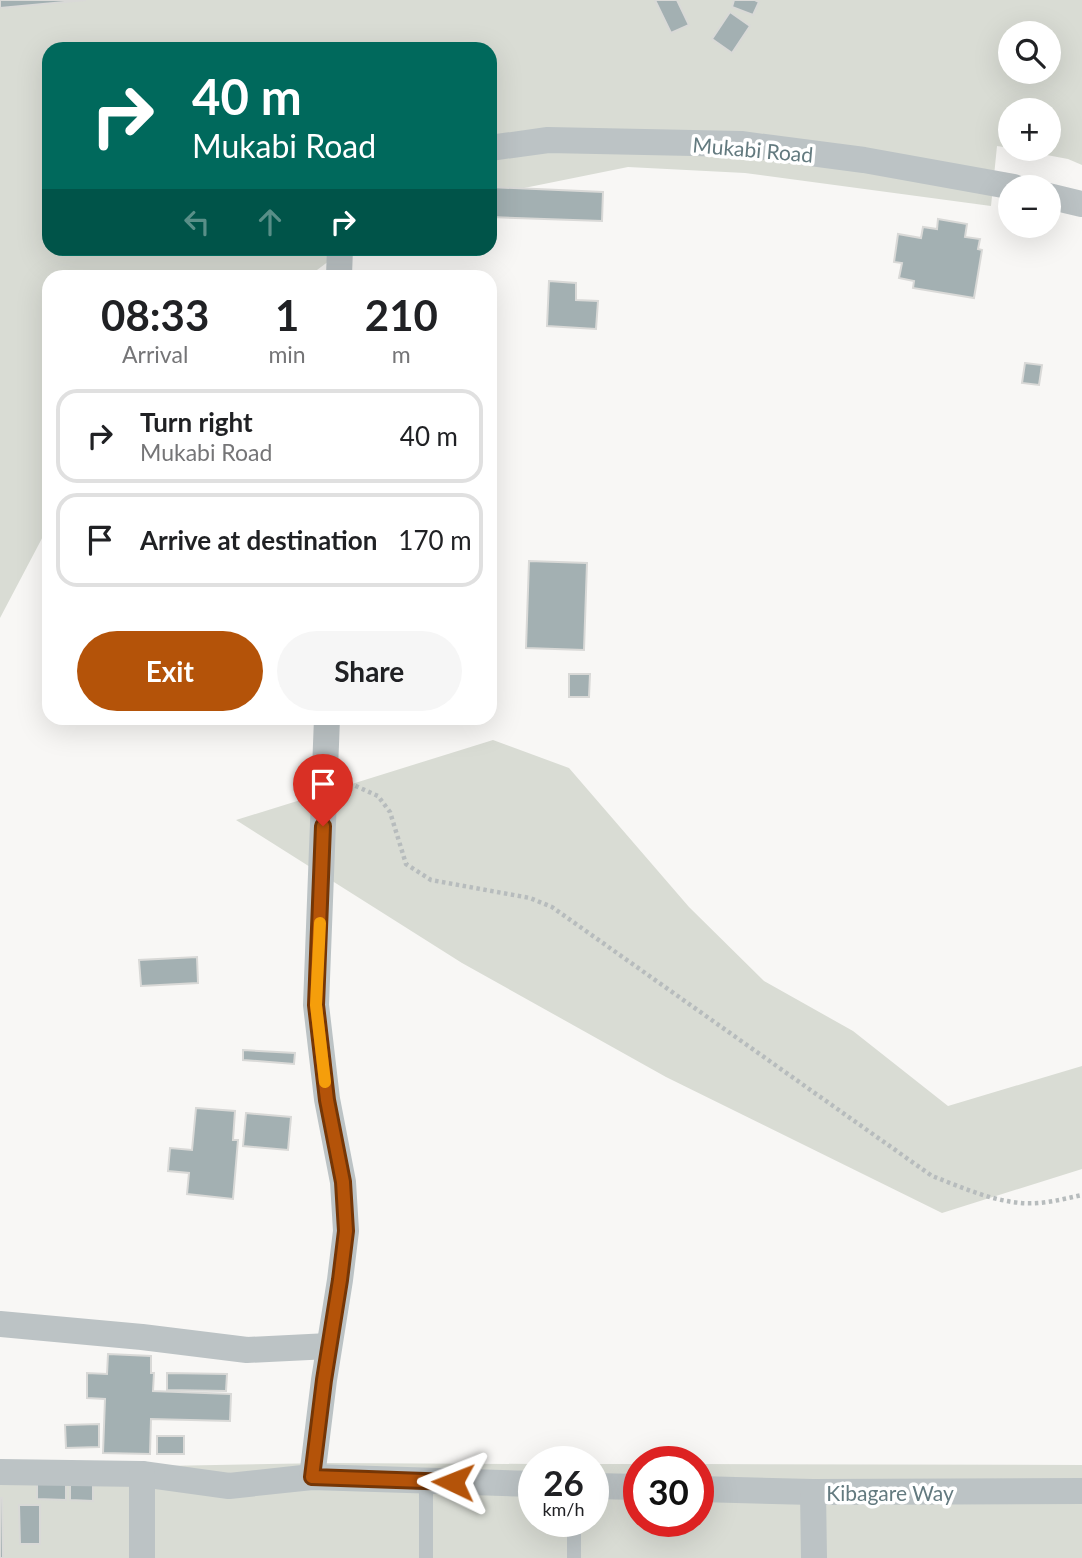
<!DOCTYPE html>
<html lang="en">
<head>
<meta charset="utf-8">
<style>
  :root { --surface:#fff; --page:#f6f6f6; --text:#202124; --muted:#757577; --line:#e0e0e0; --accent:#b45309 }
  body { margin:0; font-family:Lato,sans-serif; background:var(--page); color:var(--text); height:100vh; display:flex; flex-direction:column; font-size:26px; white-space:nowrap }
  * { box-sizing:border-box; margin:0 }
  p { font-size:23px; color:var(--muted) }
  .icon { flex:none; width:38px; height:38px; fill:none; stroke:currentColor; stroke-width:2; stroke-linecap:round; stroke-linejoin:round }
  .map { position:relative; flex:1; overflow:hidden }
  .drawer { position:absolute; left:42px; top:270px; width:455px; height:455px; display:flex; flex-direction:column; background:var(--surface); border-radius:21px; box-shadow:0 7px 28px #0002 }
  .drawer>* { flex:none }
  .banner { position:absolute; left:42px; top:42px; width:455px; height:214px; border-radius:21px; box-shadow:0 7px 28px #0002; background:#00695c; color:#fff; overflow:hidden }
  .buttons { position:absolute; left:998px; top:21px; display:grid; gap:14px }
  .buttons a { display:grid; place-items:center; width:63px; height:63px; border-radius:50%; background:var(--surface); box-shadow:0 7px 28px #0002; font-size:35px }
  .speed { position:absolute; left:518px; top:1446px; display:flex; gap:14px; font-size:35px; font-weight:700; text-align:center }
  .speed>* { display:grid; place-content:center; width:91px; height:91px; border-radius:50%; background:var(--surface); box-shadow:0 7px 28px #0002; line-height:1 }
  .speed small { font-size:18px; font-weight:400 }
  .speed .limit { border:10px solid #d22; background:#fff; color:#111 }
  .pin { position:absolute; display:grid; place-items:center; width:60px; height:60px; color:#fff; margin:-72px -30px; border-radius:50% 50% 50% 0; rotate:-45deg; box-shadow:0 0 7px #0007 }
  .pin .icon { rotate:45deg }
  .me { position:absolute; width:77px; margin:-38px; rotate:272deg; stroke-linejoin:round; filter:drop-shadow(0 0 5px #0008) }
  .turn { display:flex; align-items:center; gap:24px; height:147px; padding:0 35px; font-size:32px }
  .turn .icon { width:91px; height:91px; stroke-width:2.5 }
  .turn b { display:block; font-size:49px; line-height:60px }
  .lanes { display:flex; align-items:center; height:66px; padding:0 35px; background:#0003; justify-content:center; gap:35px; direction:ltr }
  .lanes .off { opacity:.35 }
  .eta { display:flex; justify-content:space-evenly; align-items:center; height:119px; text-align:center }
  .eta b { font-size:42px; font-weight:700; line-height:49px }
  .button { display:flex; gap:14px; margin-top:auto; padding:14px 35px }
  .button a { flex:1; height:80px; border-radius:42px; background:var(--accent); color:#fff; font-size:28px; font-weight:700; line-height:80px; text-align:center }
  .button a+a { background:var(--page); color:var(--text) }
  ul { padding:0; list-style:none }
  li { display:flex; align-items:center; gap:21px; height:94px; margin:0 14px 10px; padding:0 21px; border:4px solid var(--line); border-radius:21px }
  li div { flex:1 }
  li b { display:block; font-size:26px }
  li em { font-style:normal }
  .map>svg:first-child { display:block }
  .green { fill:#d9dcd4; fill-rule:evenodd }
  .building { fill:#a3b0b2; stroke:#d9d9d7; stroke-width:2 }
  .lines { fill:none; stroke-linecap:round; stroke-linejoin:round }
  .path { stroke:#b7bcbd; stroke-width:4.5; stroke-dasharray:3.5 3.5; stroke-linecap:butt }
  .lane { stroke:#bcc3c5; stroke-width:14 }
  .street { stroke:#bcc3c5; stroke-width:26 }
  .route-casing { stroke:#753606; stroke-width:18 }
  .route { stroke:#b45309; stroke-width:12 }
  .slow { stroke:#f59e0b; stroke-width:12 }
  .labels { text-anchor:middle; dominant-baseline:central; stroke-width:7; stroke-linejoin:round; paint-order:stroke }
  .street-label { font-size:21px; fill:#637a7f; stroke:#fff }
</style>
</head>
<body>
<div class="map">
<svg width="1082" height="1558" viewBox="0 0 1082 1558">
  <rect width="100%" height="100%" fill="#f8f7f5"/>
  <g class="green">
    <path d="M0,0H1082V165L1068,159L1014,149H1048V110H1010V148L997,146L991,206L745,173L628,167L490,195V49H49V248L345,249L309,276H49V525L0,618ZM1010,33H1048V72H1010Z"/>
    <path d="M493,740L569,768L689,907L764,981L853,1031L948,1106L1082,1066V1169L942,1213L666,1077L462,963L236,820Z"/>
    <path d="M328,1463L534,1464V1521H593V1464H639V1521H698V1464L1082,1465V1558H0V1469Z"/>
  </g>
  <g class="building">
    <path d="M0,0H86L0,8Z"/>
    <path d="M655,0H677L689,25L671,33Z"/>
    <path d="M734,0H755L759,2L753,15L732,7Z"/>
    <path d="M730,12L750,26L732,53L712,39Z"/>
    <path d="M490,187L603,192L602,221L490,217Z"/>
    <path d="M938,219L967,224L965,237L980,239L978,249L982,250L974,298L913,288L914,281L899,278L902,263L894,262L898,234L921,238L923,227L937,229Z"/>
    <path d="M549,281L576,283V300L598,301L596,329L547,326Z"/>
    <path d="M1025,363L1042,365L1039,385L1022,383Z"/>
    <path d="M529,561L587,563L584,650L526,648Z"/>
    <path d="M569,674H590L589,697H569Z"/>
    <path d="M197,957L198,983L141,986L139,960Z"/>
    <path d="M243,1050L295,1053L294,1064L243,1060Z"/>
    <path d="M196,1108L235,1111L233,1140H238L233,1199L187,1194L189,1173L168,1171L170,1148L192,1150Z"/>
    <path d="M246,1113L291,1117L288,1150L243,1146Z"/>
    <path d="M108,1354L151,1356V1373H154L153,1391L231,1394L230,1421L151,1419L150,1454L103,1453L105,1399L87,1398V1373L107,1374Z"/>
    <path d="M167,1373L227,1374L226,1391L167,1390Z"/>
    <path d="M99,1424V1447L66,1448L65,1425Z"/>
    <rect x="157" y="1436" width="27" height="18"/>
    <path d="M37,1483L66,1484V1500L37,1499Z"/>
    <path d="M70,1484L93,1485V1501L70,1500Z"/>
    <path d="M0,1498H2L3,1558H0Z"/>
    <path d="M19,1505H40V1544H20Z"/>
  </g>
  <g class="lines">
    <path class="path" d="M349,783L378,796L390,812L406,864L431,880L530,898L552,907L932,1176C964,1188 1002,1206 1038,1203C1053,1202 1068,1198 1082,1195"/>
    <g class="lane">
      <path d="M426,1481V1558"/>
      <path d="M574,1558V1521"/>
    </g>
    <g class="street">
      <path d="M490,148L548,140L741,144L864,160L1014,187"/>
      <path d="M1048,196L1082,204"/>
      <path d="M339,276L340,248"/>
      <path d="M0,1324L142,1337L247,1350L329,1346"/>
      <path d="M0,1472L142,1474L229,1486L312,1477L534,1484"/>
      <path d="M142,1474V1558"/>
      <path d="M312,1477L324,1380L340,1280L346,1231L343,1182L327,1099L316,1005L327,718"/>
      <path d="M593,1486L639,1487"/>
      <path d="M698,1489L813,1492L1082,1491"/>
      <path d="M813,1492L814,1558"/>
    </g>
  </g>
  <g class="lines">
    <g class="route-casing">
      <path id="route" d="M323,826L316,1005L327,1100L343,1182L346,1231L340,1280L324,1380L312,1477L453,1482"/>
    </g>
    <use href="#route" class="route"/>
    <path class="slow" d="M320,923L316,1005L325,1082"/>
  </g>
  <g class="labels">
    <g class="street-label">
      <text transform="translate(753 149) rotate(5)">Mukabi Road</text>
      <text x="890" y="1492">Kibagare Way</text>
    </g>
  </g>
</svg>
<div class="buttons">
<a><svg class="icon" aria-label="search" viewBox="0 0 24 24"><circle cx="10" cy="10" r="6"/><path d="M15 15l6 6"/></svg></a>
<a>+</a>
<a>−</a>
</div>
<div class="speed"><div>26<small>km/h</small></div><div class="limit">30</div></div>
<div class="pin" style="left:323px;top:826px;background:#d93025"><svg class="icon" aria-label="arrive" viewBox="0 0 24 24"><path d="M6 21V4h12l-3 4 3 4H6"/></svg></div>
<svg class="me" style="left:453px;top:1482px" viewBox="-20 -20 40 40"><path d="M0-17L14 15 0 8-14 15z" fill="#b45309" stroke="#fff" stroke-width="4"/></svg>
<div class="banner">
<div class="turn"><svg class="icon" aria-label="right" viewBox="0 0 24 24"><path d="M7 20v-9h11M14 6l5 5-5 5"/></svg><div><b>40 m</b>Mukabi Road</div></div>
<div class="lanes"><svg class="icon off" aria-label="left" viewBox="0 0 24 24"><path d="M17 20v-9H6M10 6l-5 5 5 5"/></svg><svg class="icon off" aria-label="ahead" viewBox="0 0 24 24"><path d="M12 20V5M6 11l6-6 6 6"/></svg><svg class="icon" aria-label="right" viewBox="0 0 24 24"><path d="M7 20v-9h11M14 6l5 5-5 5"/></svg></div>
</div>
<section class="drawer">
<div class="eta">
<div><b>08:33</b><p>Arrival</p></div>
<div><b>1</b><p>min</p></div>
<div><b>210</b><p>m</p></div>
</div>
<ul>
<li><svg class="icon" aria-label="right" viewBox="0 0 24 24"><path d="M7 20v-9h11M14 6l5 5-5 5"/></svg><div><b>Turn right</b><p>Mukabi Road</p></div><em>40 m</em></li>
<li><svg class="icon" aria-label="arrive" viewBox="0 0 24 24"><path d="M6 21V4h12l-3 4 3 4H6"/></svg><div><b>Arrive at destination</b></div><em>170 m</em></li>
</ul>
<div class="button"><a>Exit</a><a>Share</a></div>
</section>
</div>
</body>
</html>
